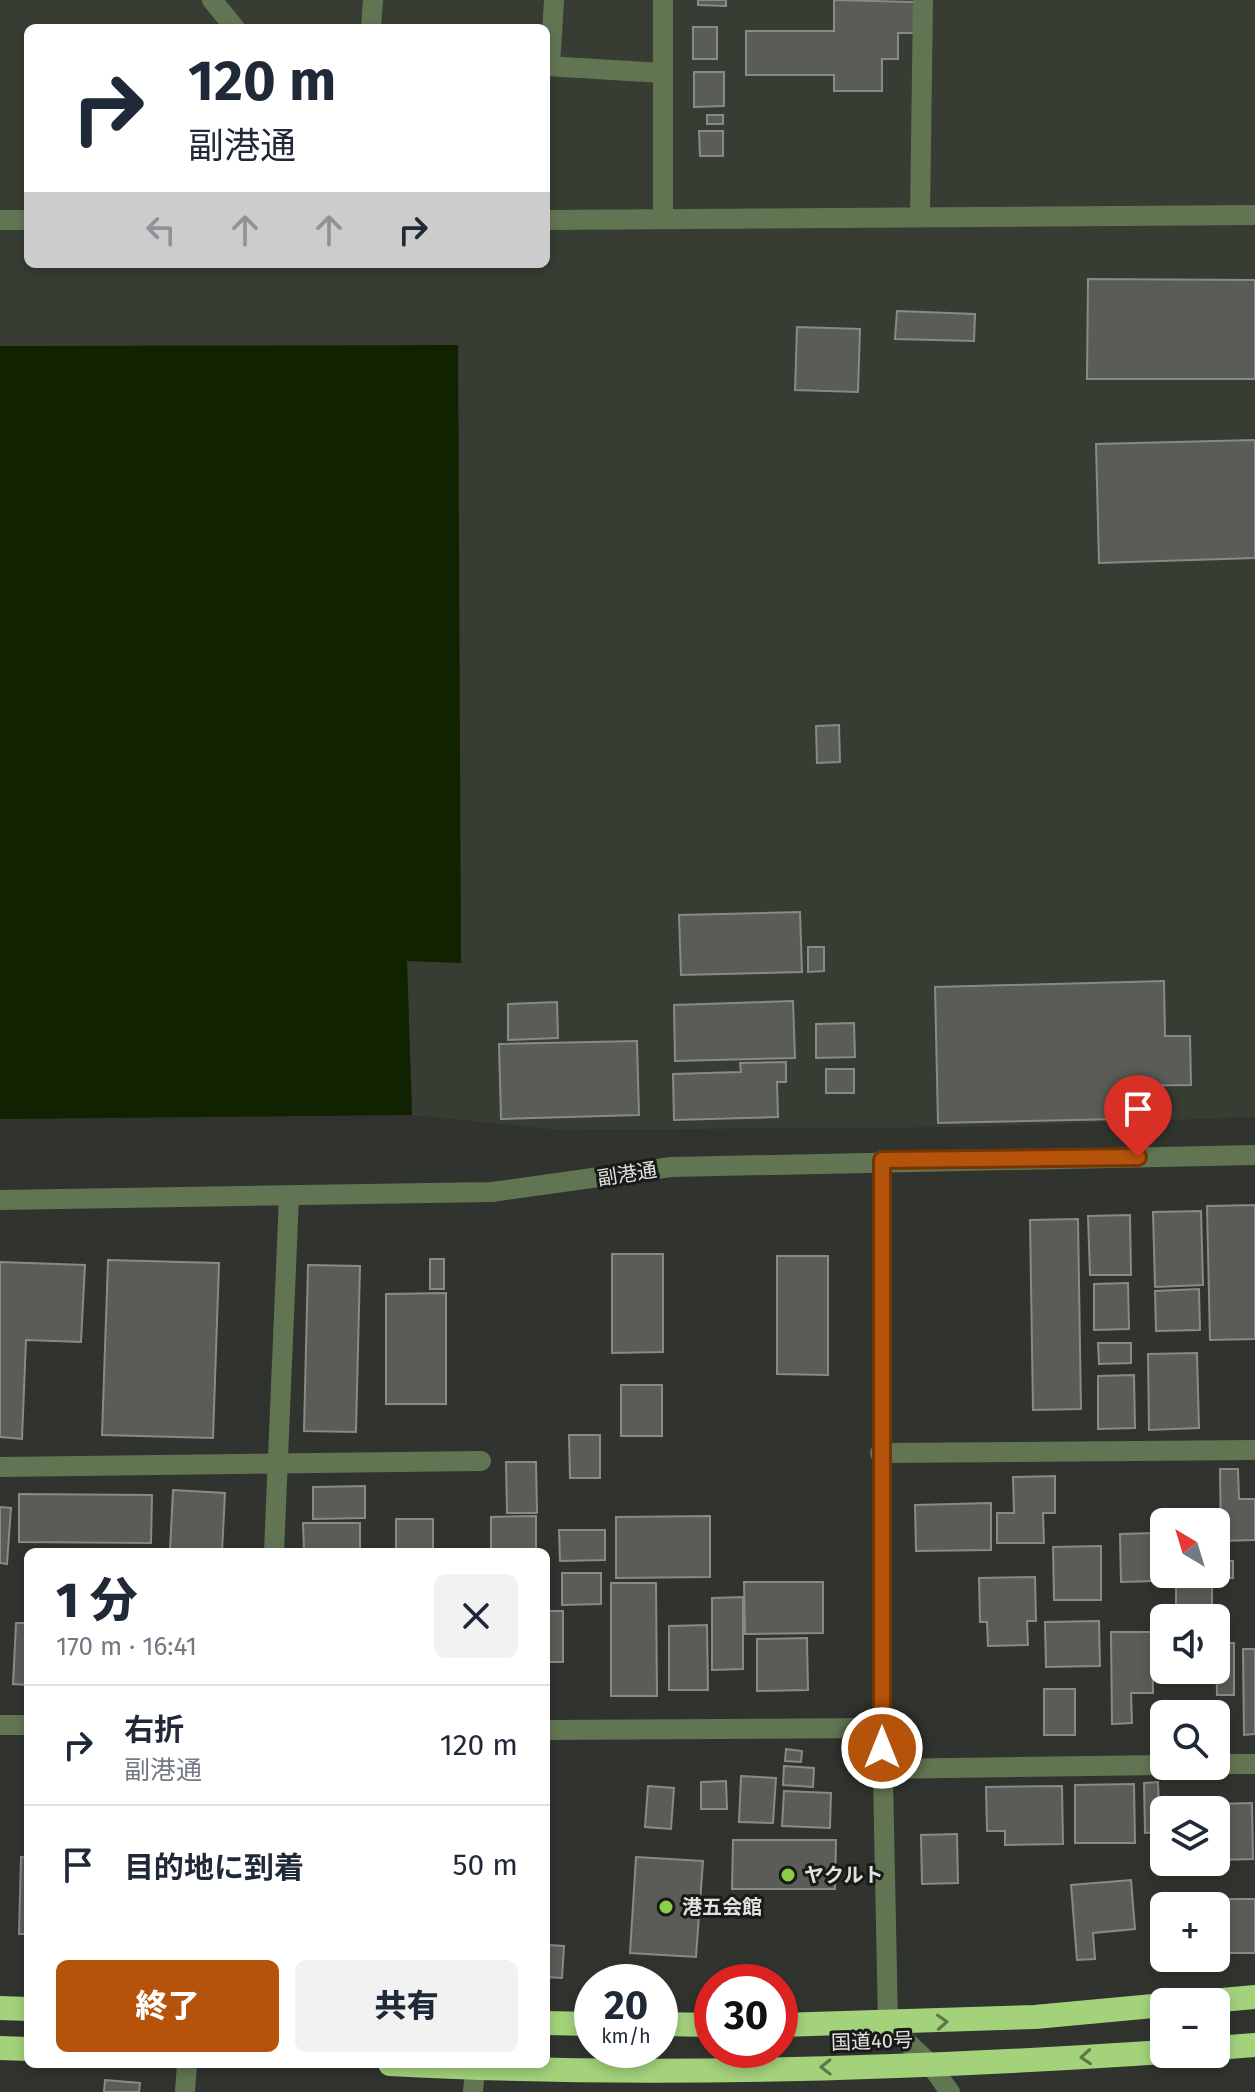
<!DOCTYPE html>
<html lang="ja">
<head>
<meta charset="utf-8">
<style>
  :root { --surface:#fff; --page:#f2f2f3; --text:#1f2937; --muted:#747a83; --line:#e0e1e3; --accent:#b45309 }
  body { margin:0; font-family:"Fira Sans","Noto Sans JP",sans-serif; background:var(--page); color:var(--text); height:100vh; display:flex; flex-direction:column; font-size:30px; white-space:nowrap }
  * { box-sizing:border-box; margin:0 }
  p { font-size:26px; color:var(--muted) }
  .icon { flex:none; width:44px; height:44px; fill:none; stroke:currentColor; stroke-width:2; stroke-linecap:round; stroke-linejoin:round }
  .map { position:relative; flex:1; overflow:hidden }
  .panel { position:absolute; left:24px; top:1548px; width:526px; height:520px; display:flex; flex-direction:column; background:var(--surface); border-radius:12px; box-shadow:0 4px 12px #0003 }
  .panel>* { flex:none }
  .hud { position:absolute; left:24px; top:24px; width:526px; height:244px; border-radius:12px; box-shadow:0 4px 12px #0003; background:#fff; color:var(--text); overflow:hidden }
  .needle { width:52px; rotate:322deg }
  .fabs { position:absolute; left:1150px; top:1508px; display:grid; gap:16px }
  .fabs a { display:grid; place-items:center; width:80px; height:80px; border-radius:12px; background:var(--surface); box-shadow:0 4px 12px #0003; font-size:40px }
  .speed { position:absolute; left:574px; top:1964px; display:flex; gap:16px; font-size:40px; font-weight:700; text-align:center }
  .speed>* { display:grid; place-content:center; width:104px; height:104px; border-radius:50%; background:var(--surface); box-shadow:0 4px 12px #0003; line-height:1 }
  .speed small { font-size:20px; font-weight:400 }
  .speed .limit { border:12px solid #d22; background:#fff; color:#111 }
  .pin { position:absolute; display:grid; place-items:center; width:68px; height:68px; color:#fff; margin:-82px -34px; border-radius:50% 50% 50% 0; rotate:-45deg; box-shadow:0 0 8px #0007 }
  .pin .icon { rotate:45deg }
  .me { position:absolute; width:88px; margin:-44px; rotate:0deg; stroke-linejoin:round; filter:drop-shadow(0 0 6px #0008) }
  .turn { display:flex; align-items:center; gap:28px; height:168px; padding:0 32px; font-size:36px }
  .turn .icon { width:104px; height:104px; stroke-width:2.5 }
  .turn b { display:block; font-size:56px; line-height:68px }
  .lanes { display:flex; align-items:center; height:76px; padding:0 32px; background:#0003; justify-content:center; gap:40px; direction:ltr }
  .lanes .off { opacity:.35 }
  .round { display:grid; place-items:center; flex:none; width:84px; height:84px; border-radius:12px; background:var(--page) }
  .summary { display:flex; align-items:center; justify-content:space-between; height:136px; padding:0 32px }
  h1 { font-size:48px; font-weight:800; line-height:60px }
  .action { display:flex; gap:16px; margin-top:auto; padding:16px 32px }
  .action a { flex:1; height:92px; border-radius:12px; background:var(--accent); color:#fff; font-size:32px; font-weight:800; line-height:92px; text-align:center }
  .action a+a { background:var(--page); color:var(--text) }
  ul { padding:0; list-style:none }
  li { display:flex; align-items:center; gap:24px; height:120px; padding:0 32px; border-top:2px solid var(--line) }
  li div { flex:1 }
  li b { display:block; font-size:30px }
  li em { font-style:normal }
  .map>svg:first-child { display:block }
  .built { fill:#373d32; fill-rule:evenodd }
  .water { fill:#120 }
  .building { fill:#5a5d57; stroke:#888b85; stroke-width:2 }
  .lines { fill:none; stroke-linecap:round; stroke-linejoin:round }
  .minor { stroke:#627553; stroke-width:20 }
  .highway { stroke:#a3d27b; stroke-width:24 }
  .oneway { stroke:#5e764a }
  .route-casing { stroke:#753606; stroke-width:20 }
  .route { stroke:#b45309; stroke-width:14 }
  .poi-dot { fill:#8cce45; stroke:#191a18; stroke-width:3 }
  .labels { text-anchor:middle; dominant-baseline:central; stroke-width:6; stroke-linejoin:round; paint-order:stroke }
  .street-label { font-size:20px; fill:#e0e2df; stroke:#191a18 }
  .poi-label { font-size:20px; font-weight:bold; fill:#e0e2df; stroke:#191a18; text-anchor:start }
</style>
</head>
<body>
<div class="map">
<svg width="1255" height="2092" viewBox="0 0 1255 2092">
  <rect width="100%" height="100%" fill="#30332e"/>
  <path class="built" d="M0,0H1255V1117L976,1127L559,1130L412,1115L407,961L460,962L458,346H0ZM28,28H546V264H28Z"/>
  <path class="water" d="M458,345L461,963L407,961L412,1115L0,1119V346Z"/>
  <g class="building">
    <path d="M698,0H726V6L698,5Z"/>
    <path d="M834,0L914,2V33H898V59H882V91H834V75H746V31H834Z"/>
    <rect x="693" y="27" width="24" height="32"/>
    <path d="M694,72H724V106L694,107Z"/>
    <rect x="707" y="115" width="16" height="9"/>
    <path d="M699,131H723V156H700Z"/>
    <path d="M1088,279L1255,280V379H1087Z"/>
    <path d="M897,311L975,314L974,341L895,339Z"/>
    <path d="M797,327L860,329L858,392L795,390Z"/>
    <path d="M1255,440V558L1099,563L1096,444Z"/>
    <path d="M839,725L840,762L817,763L816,726Z"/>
    <path d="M800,912L802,972L681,975L679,915Z"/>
    <path d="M808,947H824V971L808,972Z"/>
    <path d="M1164,981L1165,1036H1190L1191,1085L1118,1086L1119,1119L938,1123L935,987Z"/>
    <path d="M793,1001L795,1058L675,1061L674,1005Z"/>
    <path d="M557,1002L558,1038L508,1040V1004Z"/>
    <path d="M854,1023L855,1057L816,1058V1024Z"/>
    <path d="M637,1041L639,1115L501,1119L499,1044Z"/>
    <path d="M786,1062V1082H777L778,1117L674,1120L673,1074L741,1072L740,1063Z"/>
    <rect x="826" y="1069" width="28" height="24"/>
    <path d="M1255,1205V1339L1210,1340L1207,1206Z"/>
    <path d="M1201,1211L1203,1285L1155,1287L1153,1212Z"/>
    <path d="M1130,1215L1131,1275H1090L1088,1216Z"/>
    <path d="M1078,1219L1081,1409L1033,1410L1030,1220Z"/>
    <path d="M612,1254H663V1352L612,1353Z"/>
    <path d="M777,1256H828V1375L777,1374Z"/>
    <rect x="430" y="1259" width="14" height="30"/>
    <path d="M108,1260L219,1263L213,1438L102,1435Z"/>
    <path d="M0,1262L85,1265L81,1342L26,1340L22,1439L0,1437Z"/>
    <path d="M308,1265L360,1266L356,1432L304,1431Z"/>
    <path d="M1128,1283L1129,1329L1094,1330V1284Z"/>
    <path d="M1199,1289L1200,1330L1156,1331L1155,1291Z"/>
    <path d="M446,1293V1404H386V1294Z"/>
    <path d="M1098,1343H1131V1363L1099,1364Z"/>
    <path d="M1197,1353L1199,1428L1149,1430L1148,1354Z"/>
    <path d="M1134,1375L1135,1428L1098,1429V1376Z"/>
    <rect x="621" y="1385" width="41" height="51"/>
    <path d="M569,1435H600V1478H570Z"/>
    <path d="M506,1462H536L537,1513H507Z"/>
    <path d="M1220,1469H1238L1239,1499H1255V1540L1221,1541Z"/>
    <path d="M1055,1476V1513H1043L1044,1543H997V1513H1014L1013,1477Z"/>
    <path d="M365,1486V1518L313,1519V1487Z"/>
    <path d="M173,1490L225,1493L222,1552L170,1550Z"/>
    <path d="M19,1494L152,1495L151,1543L19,1542Z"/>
    <path d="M991,1503V1550L916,1551L915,1505Z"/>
    <path d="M0,1507L11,1508L7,1564L0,1563Z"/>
    <path d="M536,1516V1552H491V1517Z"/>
    <path d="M710,1516V1577L616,1578V1517Z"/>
    <rect x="396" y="1519" width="37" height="33"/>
    <path d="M303,1523H360V1552H304Z"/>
    <path d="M559,1530H605V1560L560,1561Z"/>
    <path d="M1155,1533L1156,1581L1121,1582L1120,1534Z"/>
    <path d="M1101,1546V1600H1054L1053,1547Z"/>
    <path d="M1221,1561H1233V1578H1222Z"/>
    <path d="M562,1573H601V1604L562,1605Z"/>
    <path d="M1035,1577L1036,1621H1027L1028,1645L988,1646L987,1622H980L979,1578Z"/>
    <path d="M1212,1578V1618H1176V1579Z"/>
    <path d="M744,1582H823V1633L745,1634Z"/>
    <path d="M611,1583H656L657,1696H611Z"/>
    <path d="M743,1597V1669L712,1670V1598Z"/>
    <rect x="546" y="1611" width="17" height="51"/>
    <path d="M1099,1621L1100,1666L1046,1667L1045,1622Z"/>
    <path d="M16,1623H28V1685L13,1684Z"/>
    <path d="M707,1625L708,1690H669V1626Z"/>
    <path d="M1111,1632H1152L1153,1693H1131L1132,1723L1112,1724Z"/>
    <path d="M807,1638L808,1690L757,1691V1639Z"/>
    <path d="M1216,1643H1234V1695H1217Z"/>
    <path d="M1243,1649H1255V1734L1244,1735Z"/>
    <rect x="1044" y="1689" width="31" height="46"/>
    <path d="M786,1749L802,1751L801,1762L785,1761Z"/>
    <path d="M784,1766L814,1768L813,1787L783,1785Z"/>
    <path d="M741,1776L776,1778L773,1823L739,1822Z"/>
    <path d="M726,1781L727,1809H701V1782Z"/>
    <path d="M1158,1782L1160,1832L1145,1833L1144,1783Z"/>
    <path d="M1134,1784L1135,1843H1075V1785Z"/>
    <path d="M648,1786L674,1788L671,1829L645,1827Z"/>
    <path d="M1062,1786L1063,1844L1005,1845V1831H987L986,1787Z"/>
    <path d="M784,1791L831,1793L830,1828L782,1826Z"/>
    <path d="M1252,1803L1253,1859L1217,1860L1216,1804Z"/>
    <path d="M957,1834L958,1883L922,1884L921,1835Z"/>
    <path d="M733,1840H836L835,1889H732Z"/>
    <path d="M21,1857L28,1858V1934H19Z"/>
    <path d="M636,1857L703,1861L696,1957L630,1953Z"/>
    <path d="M1131,1880L1135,1929L1093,1933L1095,1959L1077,1960L1071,1885Z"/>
    <rect x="1223" y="1899" width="32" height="54"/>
    <path d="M549,1945L564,1946L562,1978L547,1977Z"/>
    <path d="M105,2080L140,2083L139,2092H104Z"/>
  </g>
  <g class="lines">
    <g class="minor">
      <path d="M212,0L235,28"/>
      <path d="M663,0V218"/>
      <path d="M371,28L373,0"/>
      <path d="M546,66L663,73"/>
      <path d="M550,66L554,0"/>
      <path d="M920,217L923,0"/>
      <path d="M0,220H28"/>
      <path d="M546,220L1255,215"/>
      <path d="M882,1160V1728L888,2024L929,2063L950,2092"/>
      <path d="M0,1200L492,1192L671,1167L1255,1155"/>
      <path d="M880,1453L1255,1450"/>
      <path d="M0,1467L481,1461"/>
      <path d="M274,1552L289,1196"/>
      <path d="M0,1725H28"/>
      <path d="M546,1730L882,1728"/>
      <path d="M1216,1764H1255"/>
      <path d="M882,1769L1164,1765"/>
      <path d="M185,2092L187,2064"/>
      <path d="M473,2092L475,2069"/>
    </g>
    <g class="highway">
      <path d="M1200,2002L1255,1997"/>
      <path d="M0,2008L28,2009"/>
      <path d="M546,2023L592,2024"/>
      <path d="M660,2024L712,2025"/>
      <path d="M780,2025L1035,2017L1164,2005"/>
      <path d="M0,2048L28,2049"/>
      <path d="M1216,2048L1255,2045"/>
      <path d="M390,2064C645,2078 909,2069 1164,2052"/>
    </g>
  </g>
  <defs><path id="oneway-chevron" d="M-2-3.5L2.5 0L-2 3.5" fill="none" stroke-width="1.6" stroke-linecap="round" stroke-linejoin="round" transform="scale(2)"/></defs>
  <g class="oneway">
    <use href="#oneway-chevron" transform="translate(942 2022) rotate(-3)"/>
    <use href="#oneway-chevron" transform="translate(1086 2057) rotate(176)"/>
    <use href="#oneway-chevron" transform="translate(826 2067) rotate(179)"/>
  </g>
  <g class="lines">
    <g class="route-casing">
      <path id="route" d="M882,1748V1160L1138,1157"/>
    </g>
    <use href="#route" class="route"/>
  </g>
  <g class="poi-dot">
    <circle cx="788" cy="1875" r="8"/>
    <circle cx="666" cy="1907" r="8"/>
  </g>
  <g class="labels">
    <g class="street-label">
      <text transform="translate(627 1174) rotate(-9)">副港通</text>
      <text transform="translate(872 2041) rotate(-2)">国道40号</text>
    </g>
    <g class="poi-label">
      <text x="804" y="1875">ヤクルト</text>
      <text x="682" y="1907">港五会館</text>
    </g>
  </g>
</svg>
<div class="fabs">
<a><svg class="needle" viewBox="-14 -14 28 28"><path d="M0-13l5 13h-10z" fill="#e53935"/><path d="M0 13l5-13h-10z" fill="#747a83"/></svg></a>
<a><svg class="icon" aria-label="sound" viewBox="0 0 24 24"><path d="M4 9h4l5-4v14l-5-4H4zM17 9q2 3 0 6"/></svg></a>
<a><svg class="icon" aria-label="search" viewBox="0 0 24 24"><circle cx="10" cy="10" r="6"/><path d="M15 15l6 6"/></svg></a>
<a><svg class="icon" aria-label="layers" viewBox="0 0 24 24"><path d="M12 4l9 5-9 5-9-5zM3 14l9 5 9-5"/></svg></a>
<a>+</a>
<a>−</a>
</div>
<div class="speed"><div>20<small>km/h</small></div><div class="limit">30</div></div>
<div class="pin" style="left:1138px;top:1157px;background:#d93025"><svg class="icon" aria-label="arrive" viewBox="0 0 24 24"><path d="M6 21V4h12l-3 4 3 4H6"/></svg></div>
<svg class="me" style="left:882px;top:1748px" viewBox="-20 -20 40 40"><circle r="17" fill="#b45309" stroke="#fff" stroke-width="3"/><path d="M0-11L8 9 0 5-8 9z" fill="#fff"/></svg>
<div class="hud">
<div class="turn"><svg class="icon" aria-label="right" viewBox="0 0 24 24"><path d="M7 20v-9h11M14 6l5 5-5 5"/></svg><div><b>120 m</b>副港通</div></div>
<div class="lanes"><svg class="icon off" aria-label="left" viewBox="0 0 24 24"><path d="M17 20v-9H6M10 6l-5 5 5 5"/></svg><svg class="icon off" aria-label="ahead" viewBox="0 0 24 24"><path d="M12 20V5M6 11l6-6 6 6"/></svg><svg class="icon off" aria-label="ahead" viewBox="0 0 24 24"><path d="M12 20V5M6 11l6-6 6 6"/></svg><svg class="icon" aria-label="right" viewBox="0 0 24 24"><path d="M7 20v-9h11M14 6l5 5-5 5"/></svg></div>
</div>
<section class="panel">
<div class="summary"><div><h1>1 分</h1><p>170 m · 16:41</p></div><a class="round"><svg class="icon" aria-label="close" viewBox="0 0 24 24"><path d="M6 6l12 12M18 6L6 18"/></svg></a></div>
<ul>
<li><svg class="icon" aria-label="right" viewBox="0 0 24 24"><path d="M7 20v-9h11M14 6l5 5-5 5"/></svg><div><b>右折</b><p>副港通</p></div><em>120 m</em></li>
<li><svg class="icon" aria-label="arrive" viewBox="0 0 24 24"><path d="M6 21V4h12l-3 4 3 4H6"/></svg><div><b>目的地に到着</b></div><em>50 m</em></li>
</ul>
<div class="action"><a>終了</a><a>共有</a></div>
</section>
</div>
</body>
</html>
